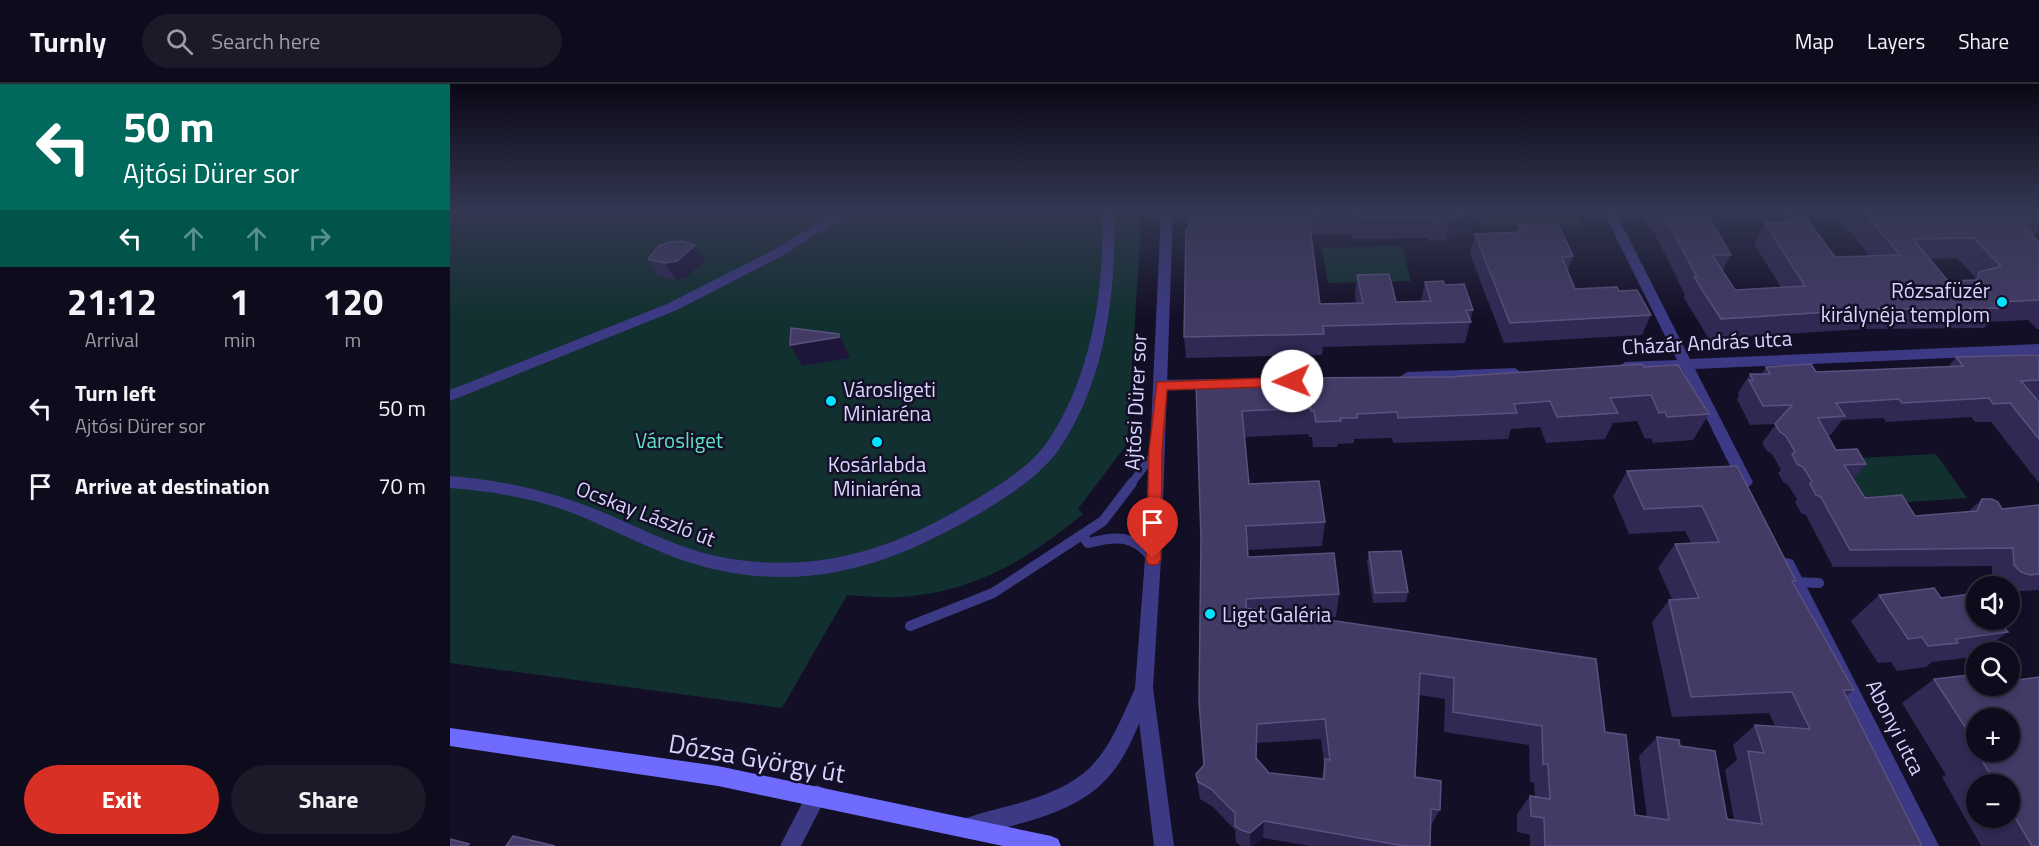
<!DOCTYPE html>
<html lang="en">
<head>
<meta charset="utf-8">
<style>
  :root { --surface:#0e0b1c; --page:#1c1929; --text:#f1f3f6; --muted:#9b9ba3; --line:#2e2b3b; --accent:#d93025 }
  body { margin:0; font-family:"Titillium Web",sans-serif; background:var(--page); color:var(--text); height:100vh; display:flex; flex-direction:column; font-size:22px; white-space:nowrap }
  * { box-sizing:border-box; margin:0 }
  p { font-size:20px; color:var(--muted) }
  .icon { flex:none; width:33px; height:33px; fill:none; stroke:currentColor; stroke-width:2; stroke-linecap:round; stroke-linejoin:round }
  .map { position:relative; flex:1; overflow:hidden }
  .details { display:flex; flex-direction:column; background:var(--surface); width:450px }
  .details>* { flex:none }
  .hud { background:#00695c; color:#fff; overflow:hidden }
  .controls { position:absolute; left:1516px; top:492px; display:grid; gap:12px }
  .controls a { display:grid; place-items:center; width:54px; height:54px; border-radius:50%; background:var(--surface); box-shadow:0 3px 9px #0003,0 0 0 2px var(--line); font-size:30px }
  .pin { position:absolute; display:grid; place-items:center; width:51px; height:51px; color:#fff; margin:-62px -26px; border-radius:50% 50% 50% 0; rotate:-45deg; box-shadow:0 0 6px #0007 }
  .pin .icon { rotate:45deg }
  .me { position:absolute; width:66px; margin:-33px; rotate:268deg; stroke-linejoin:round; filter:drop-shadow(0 0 4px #0008) }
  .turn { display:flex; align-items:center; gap:21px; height:126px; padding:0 24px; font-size:27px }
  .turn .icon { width:78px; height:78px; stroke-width:2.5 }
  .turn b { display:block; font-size:42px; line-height:51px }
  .lanes { display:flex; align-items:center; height:57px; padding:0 24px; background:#0003; justify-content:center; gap:30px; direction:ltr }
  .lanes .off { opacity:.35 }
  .eta { display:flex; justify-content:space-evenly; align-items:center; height:102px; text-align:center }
  .eta b { font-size:36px; font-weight:700; line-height:42px }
  .button { display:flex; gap:12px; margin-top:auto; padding:12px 24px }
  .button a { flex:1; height:69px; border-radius:36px; background:var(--accent); color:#fff; font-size:24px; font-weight:700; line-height:69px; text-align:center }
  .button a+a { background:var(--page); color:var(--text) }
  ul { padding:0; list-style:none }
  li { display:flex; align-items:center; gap:18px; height:78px; padding:0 24px }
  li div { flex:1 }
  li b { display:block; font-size:22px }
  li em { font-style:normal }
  header { display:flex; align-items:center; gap:36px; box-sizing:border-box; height:84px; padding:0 30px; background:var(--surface); border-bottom:2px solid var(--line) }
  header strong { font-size:28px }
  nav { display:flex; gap:33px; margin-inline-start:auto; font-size:21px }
  .search { width:420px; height:54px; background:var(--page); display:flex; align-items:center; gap:15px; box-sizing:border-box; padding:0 21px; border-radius:33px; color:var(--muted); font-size:22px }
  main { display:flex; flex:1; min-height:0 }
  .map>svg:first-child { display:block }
  .green { fill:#12302f }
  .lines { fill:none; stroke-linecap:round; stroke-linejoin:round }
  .service-far1 { stroke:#3d3a85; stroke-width:8 }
  .service { stroke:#3d3a85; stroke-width:10 }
  .pedestrian { fill:#3d3a85; fill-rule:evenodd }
  .minor { fill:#3d3a85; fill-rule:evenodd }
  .tertiary { fill:#3d3a85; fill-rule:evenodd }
  .secondary { fill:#6f6bff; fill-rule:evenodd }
  .wall { fill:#312854; fill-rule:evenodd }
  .shaded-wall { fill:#1d163a }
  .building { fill:#433a66; stroke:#5a527e; stroke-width:1.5; fill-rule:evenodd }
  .route { fill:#d93025; stroke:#8d1f18; stroke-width:1.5 }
  .poi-dot { fill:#00e5ff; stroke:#130f26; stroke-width:2 }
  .labels { text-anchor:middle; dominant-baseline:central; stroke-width:5; stroke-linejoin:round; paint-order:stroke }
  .poi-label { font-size:21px; fill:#d9d4ff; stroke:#130f26; text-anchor:start }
  .street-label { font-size:21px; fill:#d9d4ff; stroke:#130f26 }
  .park-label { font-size:21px; fill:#5fe0c0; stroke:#130f26 }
  .near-street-label { font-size:26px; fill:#d9d4ff; stroke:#130f26 }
</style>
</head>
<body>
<header>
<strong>Turnly</strong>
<div class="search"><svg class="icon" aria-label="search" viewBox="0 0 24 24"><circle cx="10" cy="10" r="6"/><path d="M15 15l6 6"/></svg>Search here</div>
<nav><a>Map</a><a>Layers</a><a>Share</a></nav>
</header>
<main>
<section class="details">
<div class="hud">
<div class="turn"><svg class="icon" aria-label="left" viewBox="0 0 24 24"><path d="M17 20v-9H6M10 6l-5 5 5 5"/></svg><div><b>50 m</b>Ajtósi Dürer sor</div></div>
<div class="lanes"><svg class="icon" aria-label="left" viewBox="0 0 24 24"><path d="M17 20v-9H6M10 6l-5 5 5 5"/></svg><svg class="icon off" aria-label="ahead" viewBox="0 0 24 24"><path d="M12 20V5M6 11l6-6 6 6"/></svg><svg class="icon off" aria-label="ahead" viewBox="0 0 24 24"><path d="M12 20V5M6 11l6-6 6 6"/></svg><svg class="icon off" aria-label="right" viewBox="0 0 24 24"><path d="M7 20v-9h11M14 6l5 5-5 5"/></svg></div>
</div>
<div class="eta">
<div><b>21:12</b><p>Arrival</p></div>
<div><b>1</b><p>min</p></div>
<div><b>120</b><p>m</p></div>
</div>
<ul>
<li><svg class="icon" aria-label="left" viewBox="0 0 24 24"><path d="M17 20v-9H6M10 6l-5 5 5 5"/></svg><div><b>Turn left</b><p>Ajtósi Dürer sor</p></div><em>50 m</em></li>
<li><svg class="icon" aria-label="arrive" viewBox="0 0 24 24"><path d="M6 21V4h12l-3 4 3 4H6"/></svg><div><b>Arrive at destination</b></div><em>70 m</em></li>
</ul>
<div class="button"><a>Exit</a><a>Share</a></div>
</section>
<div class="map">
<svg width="1589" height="762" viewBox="0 0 1589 762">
  <rect width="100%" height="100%" fill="#130f26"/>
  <g class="green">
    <path d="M0,127H692L677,360L628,425L633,430C577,476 523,509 448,513C431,514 414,512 397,511L332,624L0,579Z"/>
    <path d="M1027,127H1127L1133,142L1032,143Z"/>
    <path d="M952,162L961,197L878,199L872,164Z"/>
    <path d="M1486,370L1517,414L1417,421L1388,375Z"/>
  </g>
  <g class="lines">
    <path class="service-far1" d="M681,400L706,367"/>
    <g class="service">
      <path d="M632,451L638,459C665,452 684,450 702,474"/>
      <path d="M1346,498L1369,499"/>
      <path d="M460,542L543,509L653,437L682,399"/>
    </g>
    <g class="pedestrian">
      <path d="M388,127H403L330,173L227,226L0,317V306L217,220L322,167Z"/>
      <path d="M652,127H664C667,207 655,301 607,368C589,392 562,409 537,425C454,475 371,507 273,487C219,477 171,448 120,428C82,414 41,407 0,404V392C50,396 98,406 145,425C188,442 229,466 276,474C371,490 444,465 525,416C551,400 580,383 598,357C642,292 655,204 652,127Z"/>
    </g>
    <g class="minor">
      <path d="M1153,127H1165L1240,275L1589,260V270L1245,285L1303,398L1300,402H1290L1232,285L1175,288L1168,283L1175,278L1227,276Z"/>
      <path d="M1065,284L1072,289L1065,294L957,298L950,293L957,288Z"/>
      <path d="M765,295L772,300L765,305L711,306L704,301L711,296Z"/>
      <path d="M1337,474L1343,476L1489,762H1468L1329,481L1331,476Z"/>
      <path d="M694,596L700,598L703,604C691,633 681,667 660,691C627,731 565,740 518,753L511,750L508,743L511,736C531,728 552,724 573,718C650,695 657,666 688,598Z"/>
      <path d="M367,701L374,704L377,711L351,762H330L360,704Z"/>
    </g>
    <path class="tertiary" d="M711,127H723L711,475L703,604L724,762H704L685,604L695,475Z"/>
    <path class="secondary" d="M0,644L268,682L601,752L608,755L611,762H553L268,702L0,662Z"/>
  </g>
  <g class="wall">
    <path d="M739,127H1027L1022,147L995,156L979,157L978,154L903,155L902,150L862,151L870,220L906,219L905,212L907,191L946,218L971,217L975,198L995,201L1023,226L1015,259L873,263L872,271L736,274L734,253Z"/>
    <path d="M1190,127H1266L1261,138L1281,171L1272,187L1285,206L1331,203L1304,160L1315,139L1306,127H1376L1372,133L1356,134L1385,173L1419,172L1384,127H1589V146L1583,153L1589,158V245H1587L1578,236L1540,238L1534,244L1414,245L1259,255L1234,214L1235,211L1202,144L1199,145ZM1507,174L1525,193L1523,196L1498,197L1480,175Z"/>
    <path d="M1068,141L1123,172L1118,186L1125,205L1169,207L1201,231L1192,251L1054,259L1020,170L1025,150L1066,148Z"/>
    <path d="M245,161L255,177L237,193L226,196L208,192L198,175Z"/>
    <path d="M1589,271V315H1586L1589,318V399L1541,338H1525L1521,333L1436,338L1433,334L1392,336L1381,351H1378L1386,366L1416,380L1403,395L1415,414L1465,432L1518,428L1532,415L1552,425L1589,421V506L1560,508V502H1547L1542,498V482L1383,483L1356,431L1351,429L1345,418L1347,415L1338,401L1333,398L1328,389L1331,386L1322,370L1317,367L1312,359L1326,340L1300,341L1287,315L1289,312L1288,309L1300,290H1312L1316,283L1366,288L1498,283L1506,273Z"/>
    <path d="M1194,283L1259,330L1243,356L1203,359L1201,354L1195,355L1187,337L1163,339L1155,355L1096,359L1090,343L1061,345L1058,355L943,359L942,354L904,355V359L888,360L887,363H863L862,353H859L858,350L795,353L799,400L875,438L872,462L798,466V473L889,510L886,533L864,534L1155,648L1185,731L1197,733L1189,672L1207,653L1230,662L1277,735L1284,736L1275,686L1287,676L1283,661L1305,641L1325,642L1319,629L1222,633L1202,538L1219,516L1222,515L1208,484L1225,460L1241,459L1235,447L1179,450L1163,412L1177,387L1287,382L1346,497L1344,500L1404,606L1396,612L1472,762H1080V751L1067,748V730L1080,712L1085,713L1084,699L1080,698L1079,661L994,648L995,615L969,611L965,693L990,726L980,743V762H860L813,754L803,762H791L786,758L785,746L763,723L750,715L746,690L754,681L751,455L746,298L999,293ZM871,655L874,680L872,695L819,689L806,674L807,659Z"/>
    <path d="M919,468L958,508L956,518L923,519L917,478Z"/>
    <path d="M1429,511L1491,514L1558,548L1530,568H1527V570L1523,573L1482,578L1476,583L1447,587L1441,578L1428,579L1401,537Z"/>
    <path d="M1527,590V602H1560V597L1589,593V762H1531L1492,693L1496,691L1452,619L1484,595ZM1527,634H1560V668H1527ZM1527,700H1560V734H1527Z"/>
  </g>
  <g class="shaded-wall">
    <path d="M1022,127H1027L1022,147L995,156L1000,135Z"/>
    <path d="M245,161L255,177L237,193L226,196L215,179Z"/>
    <path d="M389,250L399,271L400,274L352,282L340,261Z"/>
    <path d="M814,737L813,754L803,762H800V749Z"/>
  </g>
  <g class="building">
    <path d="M739,127H1022L1000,135L983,136L982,133L905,134V129L862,130L863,136H859L870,220L913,219L907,191L939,190L946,218L981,217L975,198L993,197L995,201L1014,200L1023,226H1016L1021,238L873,242L874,250L734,253L736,145H739Z"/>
    <path d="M1212,127H1255L1281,171H1262L1285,206L1355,202L1315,139H1341L1333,127H1351L1385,173L1450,171L1413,127H1589V136H1567L1589,158V216L1548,218L1552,224L1428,225L1271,235L1244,193H1247ZM1523,154L1551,182L1529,188L1527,196L1498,197L1463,155Z"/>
    <path d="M1108,140L1123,172L1112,173L1125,205L1167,203L1169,207L1187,206L1201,231L1060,239L1025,150L1071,148L1068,141Z"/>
    <path d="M232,157L245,161L227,177L215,179L198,175L209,162L220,158Z"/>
    <path d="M341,244L389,250V253L340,261Z"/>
    <path d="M1589,271V296L1571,297L1589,318V355L1560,319L1543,320L1539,314L1452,319L1449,315L1386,319L1395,332L1368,334L1386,366L1407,365L1416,380L1394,381L1415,414L1452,411L1465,432L1527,427L1532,415H1542L1548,418L1552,425L1589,421V490L1580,491L1571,488L1564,481L1563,464L1400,466L1371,413L1366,411L1360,400L1362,397L1353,383L1347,380L1342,370L1345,368L1336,352L1330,348L1325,340L1342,321L1313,322L1299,296H1303L1300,290H1320L1316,283L1361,280L1366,288L1513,282L1506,273Z"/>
    <path d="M1192,280L1194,283L1228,281L1259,330L1217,333L1215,328L1209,329L1201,311L1160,314L1168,329L1107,333L1100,317L1064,320L1067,329L948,334L947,328L907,330V334H890L891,337L866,338L864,327H861V324L792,327L799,400L869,397L875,438L796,442L798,473L884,469L889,510L796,515V524L1146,575L1155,648L1176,651L1185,731L1219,736L1207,653L1229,656L1230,662L1265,667L1277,735L1312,740L1298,667L1314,669L1305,641L1360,645L1342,608L1241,613L1219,516L1249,514L1225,460L1269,458L1252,422L1194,425L1177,387L1287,382L1346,497H1342L1404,606H1393L1472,762H1095L1094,734L1081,732L1080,712L1100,715L1098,680H1093L1092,642L1003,628L1004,594L970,589L965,693L991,697L990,726L981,725L980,762H954L814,737L800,749L791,746L785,742V729L761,705L748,698L746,690L754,681L749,618L751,455L746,298L837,294L999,293ZM875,635L880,676L875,675L874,695L819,689L806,674L807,640Z"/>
    <path d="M951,467L958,508L925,509L919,468Z"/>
    <path d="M1484,504L1491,514L1527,509V536H1548L1558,548L1506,555L1508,559L1478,562L1472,553L1458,555L1429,511Z"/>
    <path d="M1527,590V602H1560V597L1589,593V762H1582L1560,725V700H1546L1529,672H1535L1532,668H1560V634H1527V661L1484,595Z"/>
    <path d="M63,752L105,762H56Z"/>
    <path d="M0,755L19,760L17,762H0Z"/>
  </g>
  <linearGradient id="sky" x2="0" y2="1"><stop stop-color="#0a0815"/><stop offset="0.54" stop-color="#333752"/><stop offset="1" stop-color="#333752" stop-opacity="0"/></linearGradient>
  <rect width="1589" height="234" fill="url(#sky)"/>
  <path class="route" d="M842,293L849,297L842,302L717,306L712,367L711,475L708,480L703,481L698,480L696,475L699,367L707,298Z"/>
  <g class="poi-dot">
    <circle cx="1552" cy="218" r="6"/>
    <circle cx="381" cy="317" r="6"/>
    <circle cx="427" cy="358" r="6"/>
    <circle cx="760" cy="530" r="6"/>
  </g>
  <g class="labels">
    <g class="poi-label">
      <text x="1540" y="206" text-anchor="end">Rózsafüzér<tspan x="1540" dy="24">királynéja templom</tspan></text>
      <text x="393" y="305">Városligeti<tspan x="393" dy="24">Miniaréna</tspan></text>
      <text x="427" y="380" text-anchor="middle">Kosárlabda<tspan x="427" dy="24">Miniaréna</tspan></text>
      <text x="772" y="530">Liget Galéria</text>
    </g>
    <g class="street-label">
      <text transform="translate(1257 258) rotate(-3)">Cházár András utca</text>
      <text transform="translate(685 318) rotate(-87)">Ajtósi Dürer sor</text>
      <text transform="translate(196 429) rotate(21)">Ocskay László út</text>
      <text transform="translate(1446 643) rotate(63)">Abonyi utca</text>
    </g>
    <g class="park-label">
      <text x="229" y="356">Városliget</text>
    </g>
    <g class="near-street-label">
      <text transform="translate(307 674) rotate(10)">Dózsa György út</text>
    </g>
  </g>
</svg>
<div class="controls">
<a><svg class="icon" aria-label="sound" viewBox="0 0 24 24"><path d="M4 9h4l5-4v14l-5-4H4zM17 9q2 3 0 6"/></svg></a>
<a><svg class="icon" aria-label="search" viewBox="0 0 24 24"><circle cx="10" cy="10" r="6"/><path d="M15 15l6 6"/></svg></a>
<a>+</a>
<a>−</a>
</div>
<div class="pin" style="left:703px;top:475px;background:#d93025"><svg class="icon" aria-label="arrive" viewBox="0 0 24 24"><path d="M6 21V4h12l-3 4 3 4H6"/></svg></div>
<svg class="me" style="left:842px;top:297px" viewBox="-20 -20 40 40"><circle r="19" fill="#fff"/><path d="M0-13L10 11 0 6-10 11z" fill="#d93025"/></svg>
</div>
</main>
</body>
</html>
